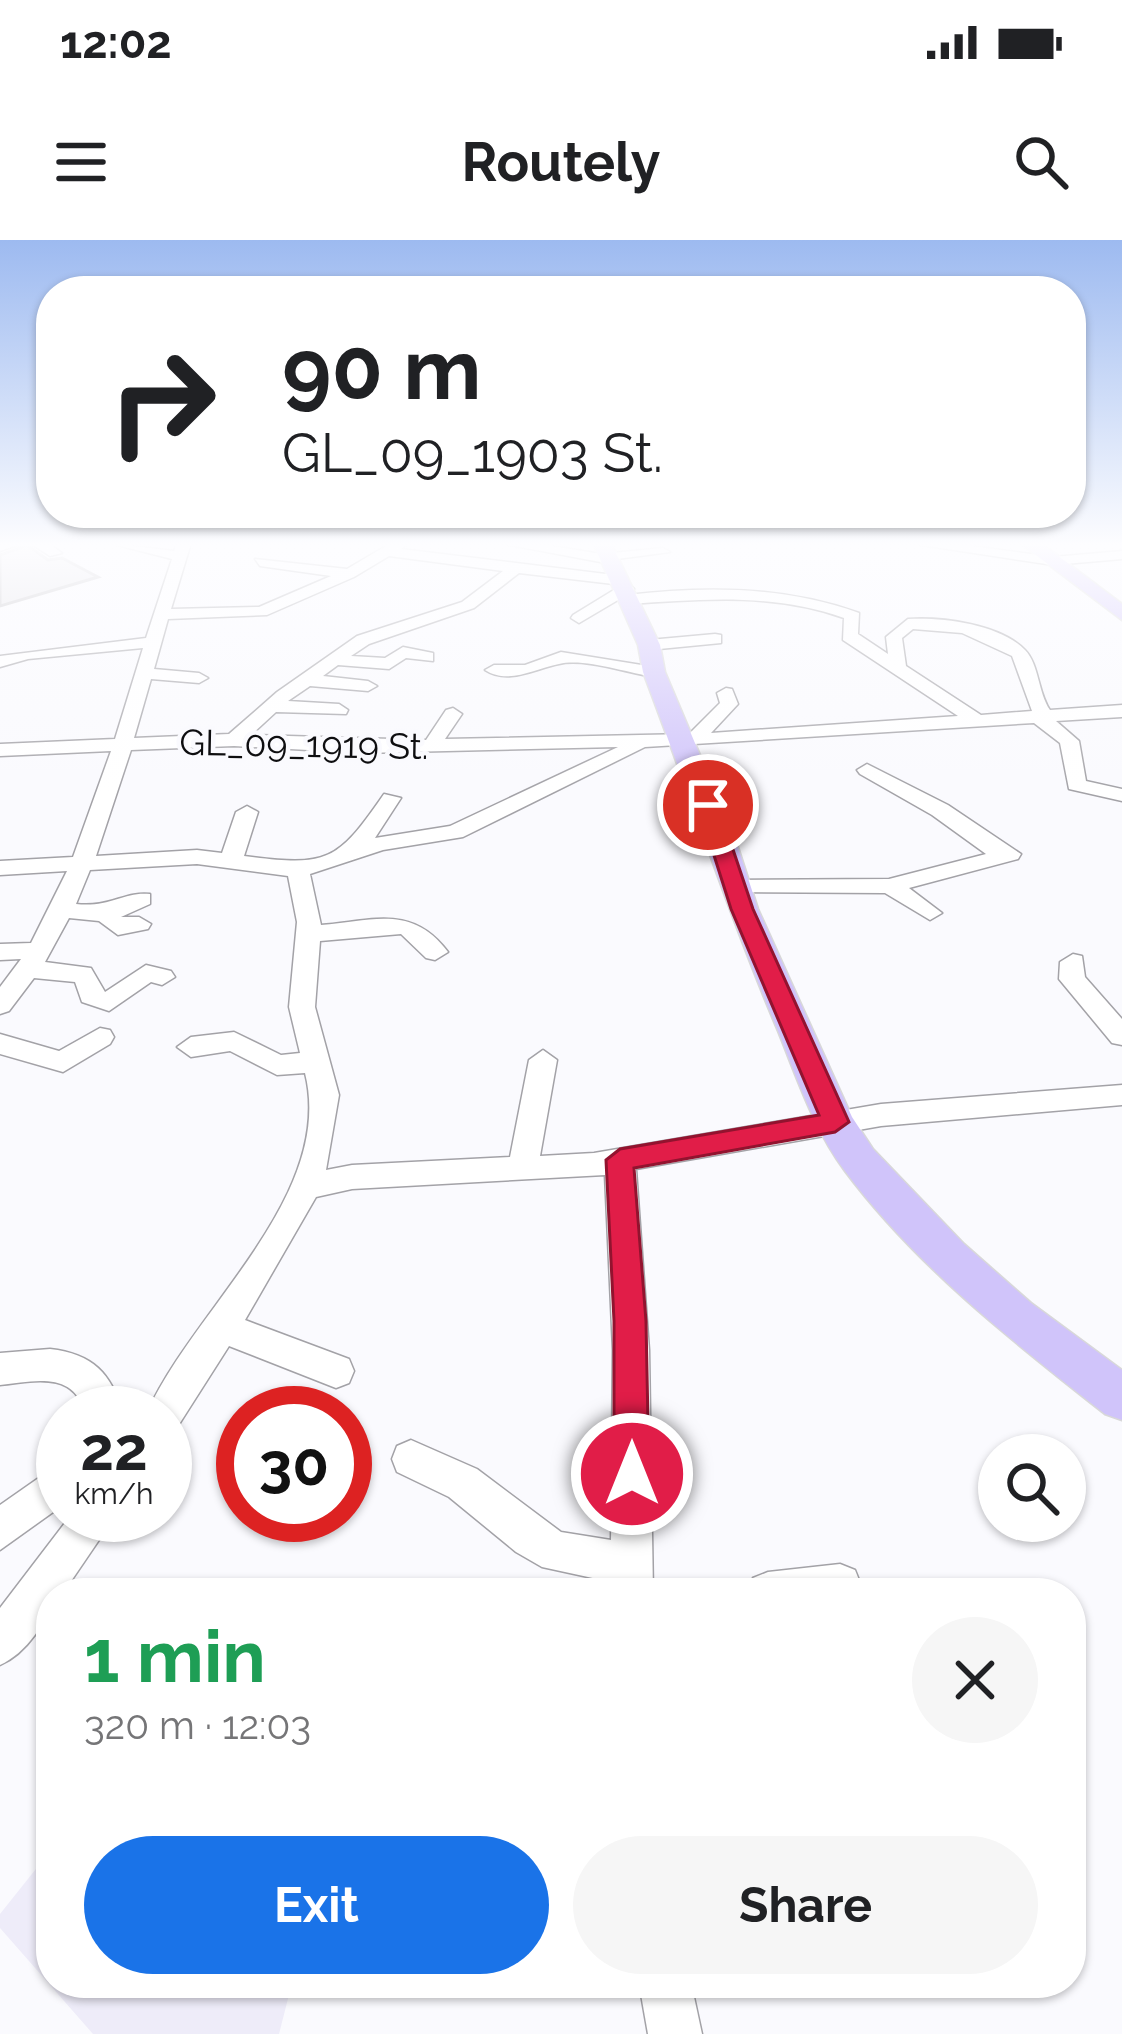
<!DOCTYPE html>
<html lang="en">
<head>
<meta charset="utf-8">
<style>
  :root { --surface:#fff; --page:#f6f6f6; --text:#202124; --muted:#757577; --accent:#1a73e8 }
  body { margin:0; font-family:Raleway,sans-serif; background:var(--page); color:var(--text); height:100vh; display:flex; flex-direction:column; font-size:45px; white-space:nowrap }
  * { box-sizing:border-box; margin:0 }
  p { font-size:39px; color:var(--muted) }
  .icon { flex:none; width:66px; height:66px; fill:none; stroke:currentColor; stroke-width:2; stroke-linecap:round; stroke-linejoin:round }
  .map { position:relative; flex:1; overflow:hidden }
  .panel { position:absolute; left:36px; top:1338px; width:1050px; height:420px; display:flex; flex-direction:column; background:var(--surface); border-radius:48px; box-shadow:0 3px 9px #0004 }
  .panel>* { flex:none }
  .banner { position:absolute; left:36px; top:36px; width:1050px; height:252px; border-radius:48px; box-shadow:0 3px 9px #0004; background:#fff; color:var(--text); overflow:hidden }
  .controls { position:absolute; left:978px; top:1194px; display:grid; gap:24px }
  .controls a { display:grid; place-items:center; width:108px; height:108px; border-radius:50%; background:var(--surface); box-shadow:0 3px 9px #0004; font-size:60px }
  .speed { position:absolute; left:36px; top:1146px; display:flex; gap:24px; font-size:60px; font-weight:700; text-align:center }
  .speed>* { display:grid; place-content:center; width:156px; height:156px; border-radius:50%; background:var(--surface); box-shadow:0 3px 9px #0004; line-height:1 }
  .speed small { font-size:30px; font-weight:400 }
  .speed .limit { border:18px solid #d22; background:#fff; color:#111 }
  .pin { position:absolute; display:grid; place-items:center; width:102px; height:102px; color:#fff; margin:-51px; border:6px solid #fff; border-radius:50%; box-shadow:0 3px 12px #0007 }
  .me { position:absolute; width:132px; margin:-66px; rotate:0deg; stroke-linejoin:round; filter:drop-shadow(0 0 9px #0008) }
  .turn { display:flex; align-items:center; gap:42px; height:252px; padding:0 48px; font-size:54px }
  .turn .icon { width:156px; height:156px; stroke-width:2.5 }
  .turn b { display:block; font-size:84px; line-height:102px }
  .round { display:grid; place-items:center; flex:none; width:126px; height:126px; border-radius:63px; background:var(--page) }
  .headline { display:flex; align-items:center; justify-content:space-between; height:204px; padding:0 48px }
  h1 { font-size:72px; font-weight:700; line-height:90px; color:#1e9e55 }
  .cta { display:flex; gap:24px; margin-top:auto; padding:24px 48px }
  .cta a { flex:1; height:138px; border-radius:72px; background:var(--accent); color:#fff; font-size:48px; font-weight:700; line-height:138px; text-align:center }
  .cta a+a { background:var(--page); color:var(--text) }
  .status { display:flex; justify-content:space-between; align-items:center; height:84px; padding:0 60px; background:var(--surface); direction:ltr }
  .status svg { height:33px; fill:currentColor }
  header { display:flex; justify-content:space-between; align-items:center; height:156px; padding:0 48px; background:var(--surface); font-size:54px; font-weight:700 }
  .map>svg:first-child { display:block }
  .built { fill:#eeecf9 }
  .building { fill:#e0dfe5; stroke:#b9b8bd; stroke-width:3 }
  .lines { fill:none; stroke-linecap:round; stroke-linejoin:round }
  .minor-casing { stroke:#a3a2a7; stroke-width:3 }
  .major-casing { stroke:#d8d8d9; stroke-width:3 }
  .minor { fill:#fff; fill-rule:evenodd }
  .major { fill:#d0c4fa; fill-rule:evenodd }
  .route { fill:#e11d48; stroke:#92132f; stroke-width:3 }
  .labels { text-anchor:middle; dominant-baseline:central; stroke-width:9; stroke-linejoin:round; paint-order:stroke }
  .far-street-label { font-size:36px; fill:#0e0e10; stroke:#fafafe }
</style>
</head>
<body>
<div class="status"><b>12:02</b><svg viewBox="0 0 49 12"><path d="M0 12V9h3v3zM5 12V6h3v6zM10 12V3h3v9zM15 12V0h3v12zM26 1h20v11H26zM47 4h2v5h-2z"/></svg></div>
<header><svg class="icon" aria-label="menu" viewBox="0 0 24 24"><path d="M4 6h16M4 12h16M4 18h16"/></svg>Routely<svg class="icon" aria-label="search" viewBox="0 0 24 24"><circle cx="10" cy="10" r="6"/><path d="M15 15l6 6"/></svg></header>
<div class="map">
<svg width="1122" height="1794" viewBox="0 0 1122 1794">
  <rect width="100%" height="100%" fill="#fafafe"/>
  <path class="built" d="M51,1610V1743H292L279,1794H93L0,1688V1674Z"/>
  <path class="building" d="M27,305L48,320L62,318L98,337L0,366V315Z"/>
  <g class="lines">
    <g class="minor-casing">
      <g id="minor">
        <path d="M0,303H23L0,311Z"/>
        <path d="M30,303H48L62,313L50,316Z"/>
        <path d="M109,303L174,311L177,303H191L171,369L259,367L331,336L260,326L255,319L347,329L391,303H408L401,309L622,336L634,349L627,355C705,346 784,346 859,373L858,394L888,414L886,397L908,379C942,377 1000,384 1025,410C1039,424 1038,453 1050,470L1122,465V477L1056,481L1079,501L1086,541L1122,549V561L1069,549L1060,503L1034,483L645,507L463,597L383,610L310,634L321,685C373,681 412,664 448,712L435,720L426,718L401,694L320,701L315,767L339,855L326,930L352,925L510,917L529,820L543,810L557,820L540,916L594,913L881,864L1122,845V865L881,886L636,929L649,1110L653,1353H611V1342L542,1327L516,1312L449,1257L397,1232L392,1219L397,1206L411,1200L477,1229L561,1292L611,1300L613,1110L605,935L352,949L316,957L245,1080L349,1119L354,1131L349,1143L336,1148L229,1106L178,1186L165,1192V1173H147C192,1070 336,956 305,833L277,835L230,811L191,817L177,807L191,797L234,792L281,815L300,813L289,767L297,682L288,636L197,624L90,630L76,664C109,668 125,651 150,654V664L121,677H139L151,684L148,689L118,695L99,681L69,678L45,722L91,728L105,752L146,725L171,731L175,737L162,745L151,742L109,771L82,762L75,742L34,738L9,771L0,774V747L21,719L0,720V704L31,703L67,631L0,635V621L73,617L111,511L0,516V504L115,499L143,408L28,419L0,427V416L146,398L172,319ZM389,316L503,331L462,362L357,396L277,452L229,494L134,498L151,439L199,443L208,438L199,433L154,429L168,379L267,375L354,337ZM519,333L622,345L573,375L571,378L579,383L623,357L630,364C703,359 774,353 844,378L843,400L958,476L711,493L738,464L732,449L726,448L717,453L720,463L689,494L445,499L462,474L453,468L446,470L426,500L251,495L276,472L346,474L348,470L339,464L288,461L310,446L368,451L377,446L368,441L323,436L338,425L389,429L406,418L433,421V413L403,407L385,418L351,416L369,404L474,368ZM913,389L962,393L1012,416L1032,471L981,475L906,426L902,398ZM234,506L362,513L618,507L450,586L375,598L401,558L384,554C337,622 328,627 244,616L258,572L247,566L236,572L222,613L197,610L96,616L131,510Z"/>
        <path d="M499,303H534L601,314L663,308L670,312L617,319L611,324Z"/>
        <path d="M908,303H949L1053,317L1122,311V319L1053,325Z"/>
        <path d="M715,394L721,395V403L649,410L641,405L649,400Z"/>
        <path d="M561,412L654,427L663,432L654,437C627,433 585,418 559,424C534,429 508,445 485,430L494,425H525Z"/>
        <path d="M867,524L948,565L1021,614L1018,619L909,648L942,673L930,680L885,653L726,652V642L734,640L889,639L986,614L932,575L860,534L857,530Z"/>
        <path d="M1073,714L1082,716L1085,737L1122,779V805L1112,803L1059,739L1060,722Z"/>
        <path d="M100,788L110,790L114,797L110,804L63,832L0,814V794L59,811Z"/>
        <path d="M50,1109C93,1114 111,1133 123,1173H85C74,1131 35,1141 0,1145V1113Z"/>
        <path d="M63,1221V1265L0,1310V1265Z"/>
        <path d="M71,1275H116L63,1353H51C51,1380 25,1414 0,1425V1368Z"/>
        <path d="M840,1324L855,1330L861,1345L858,1353H747L753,1338L768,1332Z"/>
        <path d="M639,1743H691L702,1794H648Z"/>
      </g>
    </g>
    <g class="major-casing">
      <g id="major">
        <path d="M593,303H611L660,405L665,432L735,598L758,669L852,877L873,909L964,1004L1031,1063L1122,1130V1180L1105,1174C1012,1101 916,1026 845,931C814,890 797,838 778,791C728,673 689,552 643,432L638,405Z"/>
        <path d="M1020,303H1041L1122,364V380Z"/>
      </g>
    </g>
    <use href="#minor" class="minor"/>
    <use href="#major" class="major"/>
  </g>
  <linearGradient id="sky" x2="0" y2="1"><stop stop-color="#9dbaf0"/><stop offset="0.55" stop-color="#fdfdff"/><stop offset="1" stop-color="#fdfdff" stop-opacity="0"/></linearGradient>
  <rect width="1122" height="554" fill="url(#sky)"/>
  <path class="route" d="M708,559L718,565L753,669L849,882L835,892L634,928L646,1081L649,1234L644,1247L632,1252L619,1247L614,1234V1081L606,920L620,909L819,875L731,669L698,565Z"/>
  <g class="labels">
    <g class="far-street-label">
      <text transform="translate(304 504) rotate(1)">GL_09_1919 St.</text>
    </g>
  </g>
</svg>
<div class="controls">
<a><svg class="icon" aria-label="search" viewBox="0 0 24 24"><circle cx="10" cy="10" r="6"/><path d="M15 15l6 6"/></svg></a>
</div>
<div class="speed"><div>22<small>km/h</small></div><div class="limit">30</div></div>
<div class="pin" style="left:708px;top:565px;background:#d93025"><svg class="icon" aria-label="arrive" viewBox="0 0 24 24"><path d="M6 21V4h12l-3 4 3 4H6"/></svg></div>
<svg class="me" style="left:632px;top:1234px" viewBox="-20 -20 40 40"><circle r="17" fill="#e11d48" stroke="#fff" stroke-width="3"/><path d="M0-11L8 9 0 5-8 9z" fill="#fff"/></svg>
<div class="banner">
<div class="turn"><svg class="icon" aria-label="right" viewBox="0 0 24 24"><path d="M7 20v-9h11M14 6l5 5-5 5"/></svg><div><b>90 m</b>GL_09_1903 St.</div></div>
</div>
<section class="panel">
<div class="headline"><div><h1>1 min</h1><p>320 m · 12:03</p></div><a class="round"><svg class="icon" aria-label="close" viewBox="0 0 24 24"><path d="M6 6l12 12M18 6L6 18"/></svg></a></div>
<div class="cta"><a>Exit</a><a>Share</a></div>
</section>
</div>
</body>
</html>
